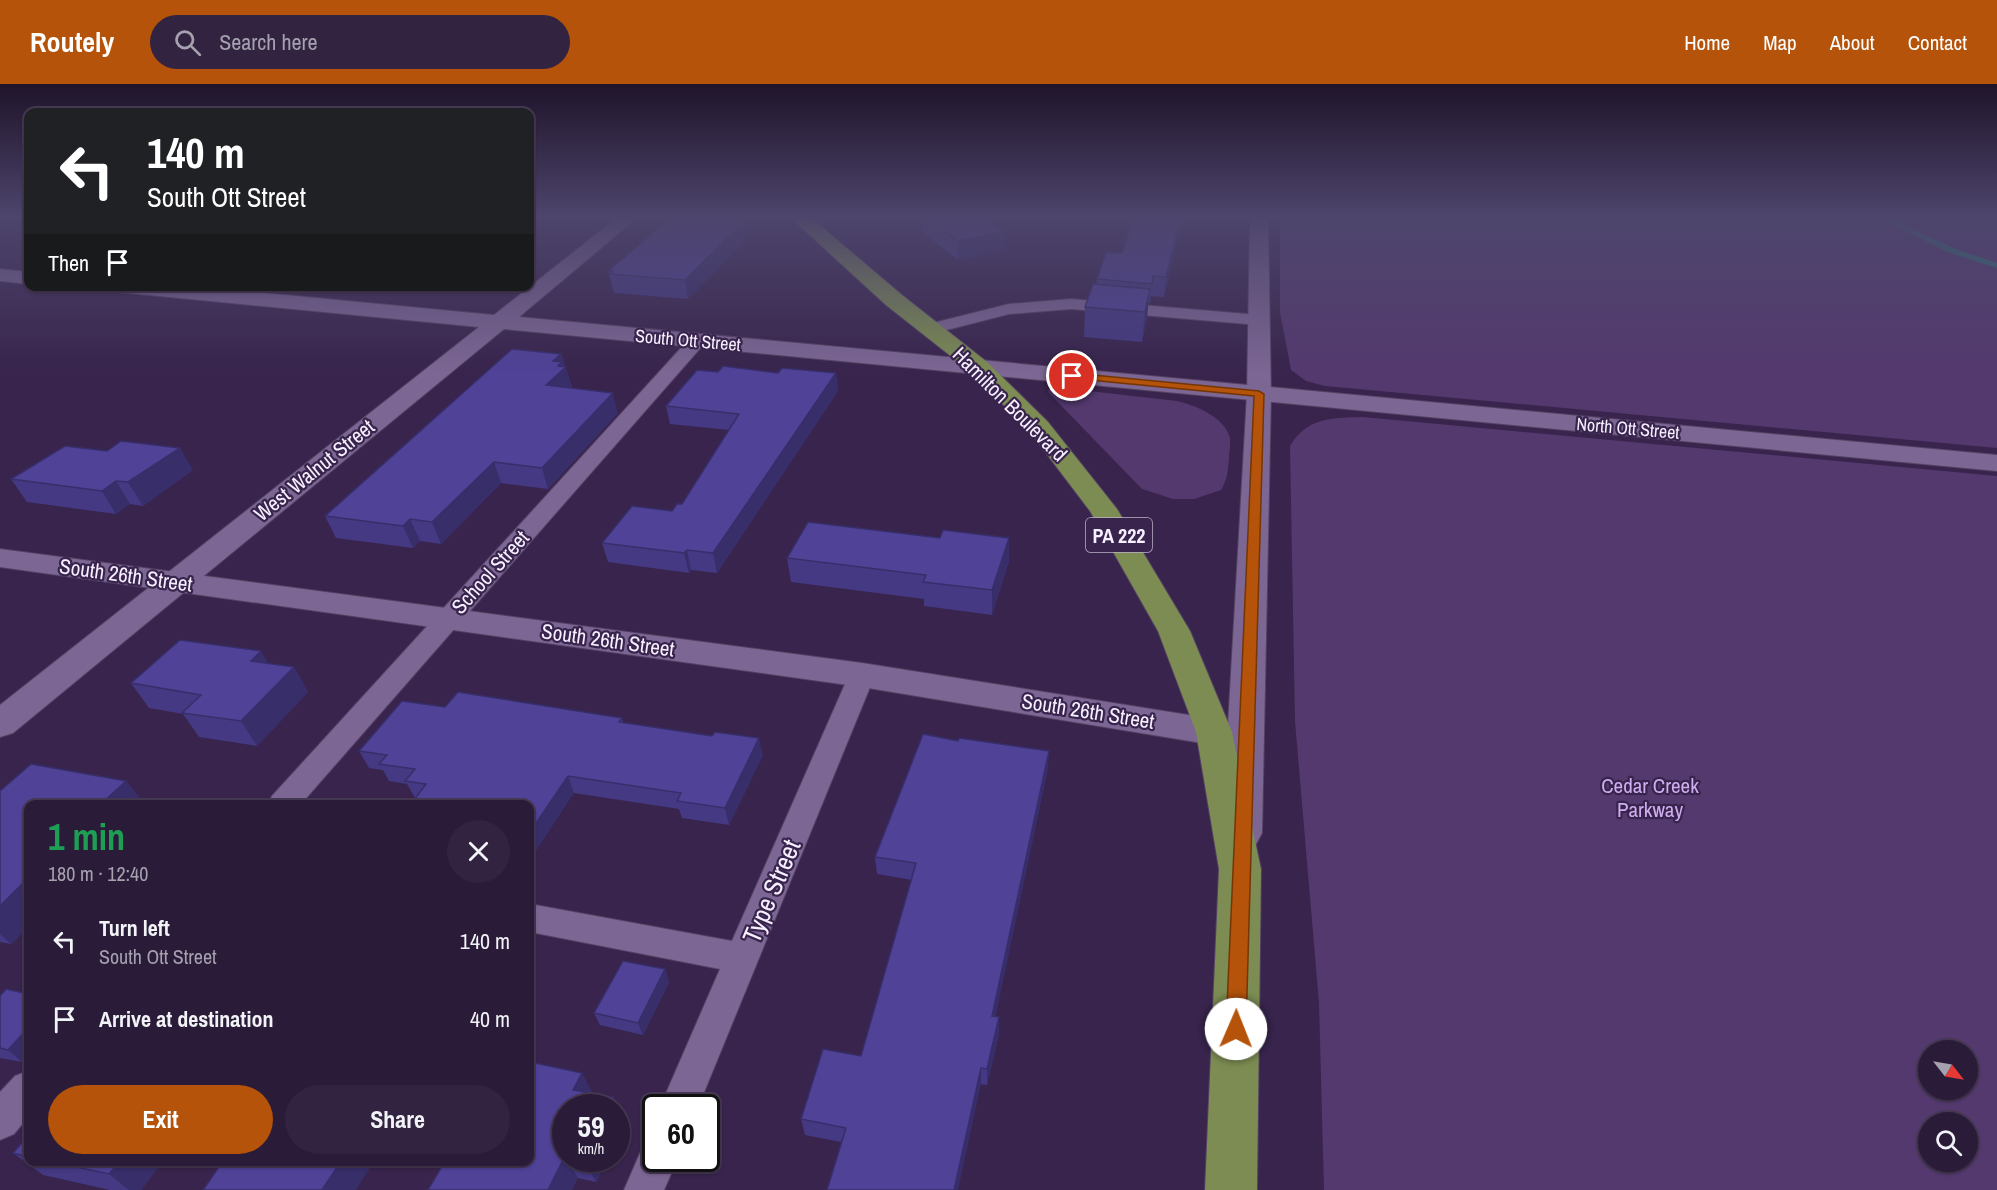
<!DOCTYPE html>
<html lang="en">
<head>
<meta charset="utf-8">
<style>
  :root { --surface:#2a1b39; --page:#322441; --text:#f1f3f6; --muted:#a5a1ae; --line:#463953; --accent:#b45309 }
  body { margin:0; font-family:"Archivo Narrow",sans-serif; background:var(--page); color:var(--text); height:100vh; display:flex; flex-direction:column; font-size:22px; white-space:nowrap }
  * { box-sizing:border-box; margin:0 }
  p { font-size:20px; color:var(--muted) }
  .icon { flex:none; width:33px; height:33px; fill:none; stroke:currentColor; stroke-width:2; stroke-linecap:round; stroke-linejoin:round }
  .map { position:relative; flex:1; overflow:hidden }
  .details { position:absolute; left:24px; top:716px; width:510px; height:366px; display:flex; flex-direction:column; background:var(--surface); border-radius:12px; box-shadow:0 2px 4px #0004,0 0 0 2px var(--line) }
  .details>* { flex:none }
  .top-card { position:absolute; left:24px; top:24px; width:510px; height:183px; border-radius:12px; box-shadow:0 2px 4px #0004,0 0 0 2px var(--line); background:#202124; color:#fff; overflow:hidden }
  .needle { width:39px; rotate:121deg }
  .tools { position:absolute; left:1918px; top:956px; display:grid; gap:12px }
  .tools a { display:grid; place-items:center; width:60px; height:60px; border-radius:50%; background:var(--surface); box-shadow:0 2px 4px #0004,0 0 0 2px var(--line); font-size:30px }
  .speed { position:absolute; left:552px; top:1010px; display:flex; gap:12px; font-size:30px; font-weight:700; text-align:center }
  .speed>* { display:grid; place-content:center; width:78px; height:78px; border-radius:50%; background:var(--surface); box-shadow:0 2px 4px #0004,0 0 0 2px var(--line); line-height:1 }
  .speed small { font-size:15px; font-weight:400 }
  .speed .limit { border:3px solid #111; border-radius:9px; background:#fff; color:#111 }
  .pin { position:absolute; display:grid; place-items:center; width:51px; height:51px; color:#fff; margin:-26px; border:3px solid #fff; border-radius:50%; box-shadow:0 2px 6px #0007 }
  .me { position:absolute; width:66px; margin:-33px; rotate:1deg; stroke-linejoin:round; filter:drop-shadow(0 0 4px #0008) }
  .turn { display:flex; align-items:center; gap:21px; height:126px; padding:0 24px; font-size:27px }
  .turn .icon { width:78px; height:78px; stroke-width:2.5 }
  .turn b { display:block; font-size:42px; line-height:51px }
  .then { display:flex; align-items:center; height:57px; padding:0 24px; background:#0003; gap:12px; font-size:22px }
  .round { display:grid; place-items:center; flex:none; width:63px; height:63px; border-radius:32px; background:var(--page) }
  .head { display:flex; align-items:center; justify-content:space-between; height:102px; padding:0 24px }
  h1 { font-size:36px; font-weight:700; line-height:45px; color:#1e9e55 }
  .button { display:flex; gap:12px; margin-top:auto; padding:12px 24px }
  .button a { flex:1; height:69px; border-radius:36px; background:var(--accent); color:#fff; font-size:24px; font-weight:700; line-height:69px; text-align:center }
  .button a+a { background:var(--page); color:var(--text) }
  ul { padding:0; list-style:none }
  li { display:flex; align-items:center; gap:18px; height:78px; padding:0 24px }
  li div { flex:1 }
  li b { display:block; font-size:22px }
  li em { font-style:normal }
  header { display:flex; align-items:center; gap:36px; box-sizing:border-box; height:84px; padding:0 30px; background:var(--accent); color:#fff }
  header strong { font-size:28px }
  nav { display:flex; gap:33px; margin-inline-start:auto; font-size:21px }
  .search { width:420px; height:54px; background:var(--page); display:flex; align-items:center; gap:15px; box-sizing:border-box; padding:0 21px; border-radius:33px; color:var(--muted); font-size:22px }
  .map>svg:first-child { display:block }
  .green { fill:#54396e; fill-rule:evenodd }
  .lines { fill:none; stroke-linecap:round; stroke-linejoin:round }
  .stream { fill:#287c74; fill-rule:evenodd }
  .service-casing { stroke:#534162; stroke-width:2 }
  .minor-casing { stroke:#534162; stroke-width:2 }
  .tertiary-casing { stroke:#534162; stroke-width:2 }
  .primary-casing { stroke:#534162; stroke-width:2 }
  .service { fill:#7c6693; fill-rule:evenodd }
  .minor { fill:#7c6693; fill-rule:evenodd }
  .tertiary { fill:#7c6693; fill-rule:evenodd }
  .primary { fill:#7c8c52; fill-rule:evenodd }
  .wall { fill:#443982 }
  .shaded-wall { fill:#372e6a }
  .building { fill:#4f4297; stroke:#372e6a; stroke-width:1.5 }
  .route { fill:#b45309; stroke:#753606; stroke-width:1.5 }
  .labels { text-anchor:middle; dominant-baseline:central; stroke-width:4.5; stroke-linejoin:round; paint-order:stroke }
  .far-street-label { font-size:18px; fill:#f6efff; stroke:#38244c }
  .shield { fill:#38244c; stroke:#bdb2c9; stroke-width:1.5 }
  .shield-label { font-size:20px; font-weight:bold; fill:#f6efff }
  .street-label { font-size:21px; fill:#f6efff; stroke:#38244c }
  .park-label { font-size:21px; fill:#ceadf0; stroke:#38244c }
  .near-street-label { font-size:26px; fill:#f6efff; stroke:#38244c }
</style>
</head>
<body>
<header>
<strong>Routely</strong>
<div class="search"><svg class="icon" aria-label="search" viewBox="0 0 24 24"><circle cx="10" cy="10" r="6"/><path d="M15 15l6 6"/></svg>Search here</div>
<nav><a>Home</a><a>Map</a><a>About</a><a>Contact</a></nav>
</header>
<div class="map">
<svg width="1997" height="1106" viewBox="0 0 1997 1106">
  <rect width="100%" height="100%" fill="#38244c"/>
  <g class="green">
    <path d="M1280,133H1997V364L1325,302L1306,297L1291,286L1280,228Z"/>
    <path d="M1054,303L1177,317C1196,322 1224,332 1230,354C1231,360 1229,368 1229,373C1228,386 1228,394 1221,406L1194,415H1173L1142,405L1049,309L1048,306Z"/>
    <path d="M1363,333L1997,392V1106H1324L1319,919L1295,637L1290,362C1307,333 1332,334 1363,333ZM1929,966H1968V1005H1929ZM1929,1038H1968V1077H1929Z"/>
  </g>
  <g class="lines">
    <path class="stream" d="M1877,133H1886L1956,165L1997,179V184L1950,169Z"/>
    <g class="service-casing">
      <g id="service">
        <path d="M1071,215L1259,231L1267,236L1259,241L1071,225L1009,230L931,250L922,245L925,241L1009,220Z"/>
        <path d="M697,252L706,257L703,261L301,720H268L272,712L691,253Z"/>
        <path d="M862,582L871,585L875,591L698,1023H660L720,885L530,848V820L732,857L849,591L853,585Z"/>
        <path d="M28,987V1033L14,1050L0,1056V1008L15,992Z"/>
        <path d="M656,1055V1074H678L664,1106H624L644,1060Z"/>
      </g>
    </g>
    <g class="minor-casing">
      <path id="minor" d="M1250,133H1268L1271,310L1262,749L1256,760L1242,765L1228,760L1222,749L1227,656L1214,661L862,603L0,483V465L862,579L1214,635L1228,641L1247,310Z"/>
    </g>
    <g class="tertiary-casing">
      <g id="tertiary">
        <path d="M618,133H638L519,233L1997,371V387L504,245L13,649L0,653V621L479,243L118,208L108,202H190L494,231Z"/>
        <path d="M0,185L28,188V200L0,197Z"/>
      </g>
    </g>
    <g class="primary-casing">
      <path id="primary" d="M790,133H810L902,211L987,278L1048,338L1117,425L1190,547L1232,648L1261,785L1257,1106H1205L1219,785L1196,648L1158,547L1090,427L1030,348L971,288L886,221Z"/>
    </g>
    <use href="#service" class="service"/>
    <use href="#minor" class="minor"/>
    <use href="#tertiary" class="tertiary"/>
    <use href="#primary" class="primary"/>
  </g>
  <g class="wall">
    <path d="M921,133H983L1005,147V166L958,176L922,148Z"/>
    <path d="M1183,133L1164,213L1151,212L1150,219H1148L1147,234L1142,258L1084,253L1085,223L1096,201L1097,195L1122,169Z"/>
    <path d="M749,141L742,149L744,158L688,215L615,209L614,207L613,206L608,187Z"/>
    <path d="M561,270L572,303L571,304L618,329L548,405L501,399L441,460L420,457L413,464L336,454L325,432Z"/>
    <path d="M718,288L836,289L838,307L717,489L691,486L689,489L608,478L602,459L672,427L682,420L729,346L670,340L666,322Z"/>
    <path d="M193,386L143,422L130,420L116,430L27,418L11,395Z"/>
    <path d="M940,454H1009V477L992,531L924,522V515L791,498L787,474Z"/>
    <path d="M269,580L294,583L308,608L257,662L199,653L183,630L149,624L131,599Z"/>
    <path d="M445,623L622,634L623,639L763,671L729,741L682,734L679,725L574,709L415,714L407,700L389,697L383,686L369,684L359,667Z"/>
    <path d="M1048,684L995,933L999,950L987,1001L981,1000L841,1058L805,1051L801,1035L861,972L912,796L877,790L875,773Z"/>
    <path d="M126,697L144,720H28V843L11,860L0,858V707Z"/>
    <path d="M665,885L669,898L643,951L600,941L594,929Z"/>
    <path d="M28,910V971L22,978L0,974V912Z"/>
    <path d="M582,989L592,1010L613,1013L624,1036L566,1023V1074H607L596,1098L578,1094L445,1077Z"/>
    <path d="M28,1052V1077H163L141,1106H110L43,1091L13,1069Z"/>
  </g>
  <g class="shaded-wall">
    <path d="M737,133H748L749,141L742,149L744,158L688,215L685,196Z"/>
    <path d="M1181,133H1183L1164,213L1166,193Z"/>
    <path d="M1005,147V166L958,176V157Z"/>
    <path d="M1150,205L1147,234L1142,258L1145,228Z"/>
    <path d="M561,270L572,303L553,322L546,301L553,277Z"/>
    <path d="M836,289L838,307L717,489L713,469Z"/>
    <path d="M613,309L618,329L548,405L542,384Z"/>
    <path d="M180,364L193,386L143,422L128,398Z"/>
    <path d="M494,378L501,399L441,460L432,438Z"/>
    <path d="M116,397L130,420L116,430L102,407Z"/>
    <path d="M410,435L420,457L413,464L403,442Z"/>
    <path d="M1009,454V477L992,531V506Z"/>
    <path d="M687,466L691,486L689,489L684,469Z"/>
    <path d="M261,567L276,592L251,577Z"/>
    <path d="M294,583L308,608L257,662L241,637Z"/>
    <path d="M759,654L763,671L729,741L725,724Z"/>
    <path d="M1049,667L1048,684L992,949V932Z"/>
    <path d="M568,692L574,709L530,776V748Z"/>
    <path d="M126,697L144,720H101Z"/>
    <path d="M28,794V843L11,860L0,850V822Z"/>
    <path d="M665,885L669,898L643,951L638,939Z"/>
    <path d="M999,933V950L987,1001V985Z"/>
    <path d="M28,944V971L22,978L8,966Z"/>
    <path d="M981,984V1000L958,1106H954Z"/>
    <path d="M582,989L594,1012L573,1006Z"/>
    <path d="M613,1013L624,1036L616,1052V1023H608Z"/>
    <path d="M565,1072L578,1094L572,1106H548Z"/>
    <path d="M585,1074H607L596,1098L584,1076Z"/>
    <path d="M120,1077H163L141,1106H129L109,1090Z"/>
    <path d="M341,1077H374L356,1106H322Z"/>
  </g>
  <g class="building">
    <path d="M672,133H737L731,139L741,140L685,196L610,190L613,187H608Z"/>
    <path d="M924,133H983L1005,147L958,157Z"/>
    <path d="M1134,133H1181L1166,193L1153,192L1152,200L1097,195L1106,168L1122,169Z"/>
    <path d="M1093,200L1150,205L1145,228L1085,223Z"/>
    <path d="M512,265L561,270L553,277L562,278L558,282L566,283L546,301L613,309L542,384L494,378L432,438L410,435L403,442L325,432Z"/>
    <path d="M723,282L778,289L782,284L836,289L713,469L687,466L684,469L602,459L632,422L672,427L677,420H682L739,330L666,322L697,286L718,288Z"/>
    <path d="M121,357L180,364L128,398L116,397L102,407L11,395L65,362L107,367Z"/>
    <path d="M808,438L940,454L943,446L1009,454L992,506L923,498L926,491L787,474Z"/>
    <path d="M180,556L261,567L251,577L294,583L241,637L182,629L201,611L131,599Z"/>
    <path d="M458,608L622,634L619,638L712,652L715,648L759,654L725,724L677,717L681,709L568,692L530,748V720H411L426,700L405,697L415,685L379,680L387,671L359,667L402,617L445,623Z"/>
    <path d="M923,650L958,657L959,654L1049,667L992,932L999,933L987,985L981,984L954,1106H827L846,1044L801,1035L823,965L861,972L916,779L875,773Z"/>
    <path d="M31,680L126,697L101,720H28V786L25,790H28V794L0,822V707Z"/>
    <path d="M623,877L665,885L638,939L594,929Z"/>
    <path d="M6,905L28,910V944L8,966L0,964V912Z"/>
    <path d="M530,978L582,989L573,1006L613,1013L608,1023H566V1072H565L548,1106H428L445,1077H530Z"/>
    <path d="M28,1052V1073L13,1069Z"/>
    <path d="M49,1077H120L109,1090Z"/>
    <path d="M223,1077H341L322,1106H203Z"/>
  </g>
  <linearGradient id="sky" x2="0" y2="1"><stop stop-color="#1f142a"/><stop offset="0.46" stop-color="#4d456c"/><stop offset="1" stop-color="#4d456c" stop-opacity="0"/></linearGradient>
  <rect width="1997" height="288" fill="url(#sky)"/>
  <path class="route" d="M1072,289L1259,307L1264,310L1246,945L1243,952L1236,954L1229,952L1226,945L1254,312L1069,294V290Z"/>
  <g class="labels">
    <g class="far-street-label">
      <text transform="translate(688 256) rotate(5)">South Ott Street</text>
      <text transform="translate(1628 344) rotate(5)">North Ott Street</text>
    </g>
    <rect class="shield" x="1086" y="434" width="66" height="34" rx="4.5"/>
    <g class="shield-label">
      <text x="1119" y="451">PA 222</text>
    </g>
    <g class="street-label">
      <text transform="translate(1010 320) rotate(45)">Hamilton Boulevard</text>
      <text transform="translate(314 386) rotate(-39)">West Walnut Street</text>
      <text transform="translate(490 488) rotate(-48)">School Street</text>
      <text transform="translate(126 491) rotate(8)">South 26th Street</text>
      <text transform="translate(608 556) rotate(8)">South 26th Street</text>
      <text transform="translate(1088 627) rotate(9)">South 26th Street</text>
    </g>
    <g class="park-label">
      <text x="1650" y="701">Cedar Creek<tspan x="1650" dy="24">Parkway</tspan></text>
    </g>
    <g class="near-street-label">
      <text transform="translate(771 807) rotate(-67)">Type Street</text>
    </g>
  </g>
</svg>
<div class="tools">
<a><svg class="needle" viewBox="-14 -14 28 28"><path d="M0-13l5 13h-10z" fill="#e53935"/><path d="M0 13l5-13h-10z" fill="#a5a1ae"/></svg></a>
<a><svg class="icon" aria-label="search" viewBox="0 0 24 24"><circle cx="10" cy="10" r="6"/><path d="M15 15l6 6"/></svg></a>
</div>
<div class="speed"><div>59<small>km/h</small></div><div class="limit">60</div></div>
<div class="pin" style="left:1072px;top:292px;background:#d93025"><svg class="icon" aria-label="arrive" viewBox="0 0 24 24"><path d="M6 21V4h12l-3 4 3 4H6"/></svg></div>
<svg class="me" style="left:1236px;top:945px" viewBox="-20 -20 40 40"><circle r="19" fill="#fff"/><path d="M0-13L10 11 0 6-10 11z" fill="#b45309"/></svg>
<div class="top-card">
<div class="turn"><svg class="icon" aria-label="left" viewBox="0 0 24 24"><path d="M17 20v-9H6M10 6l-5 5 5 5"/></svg><div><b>140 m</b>South Ott Street</div></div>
<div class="then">Then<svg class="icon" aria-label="arrive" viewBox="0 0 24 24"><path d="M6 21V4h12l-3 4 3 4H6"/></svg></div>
</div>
<section class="details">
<div class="head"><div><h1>1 min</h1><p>180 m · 12:40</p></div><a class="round"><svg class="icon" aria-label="close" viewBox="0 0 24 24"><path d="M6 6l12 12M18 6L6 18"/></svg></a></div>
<ul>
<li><svg class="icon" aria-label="left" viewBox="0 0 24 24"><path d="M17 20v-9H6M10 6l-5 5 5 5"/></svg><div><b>Turn left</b><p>South Ott Street</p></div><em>140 m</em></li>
<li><svg class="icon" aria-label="arrive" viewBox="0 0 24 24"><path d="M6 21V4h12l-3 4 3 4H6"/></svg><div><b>Arrive at destination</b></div><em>40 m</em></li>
</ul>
<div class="button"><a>Exit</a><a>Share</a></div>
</section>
</div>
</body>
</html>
